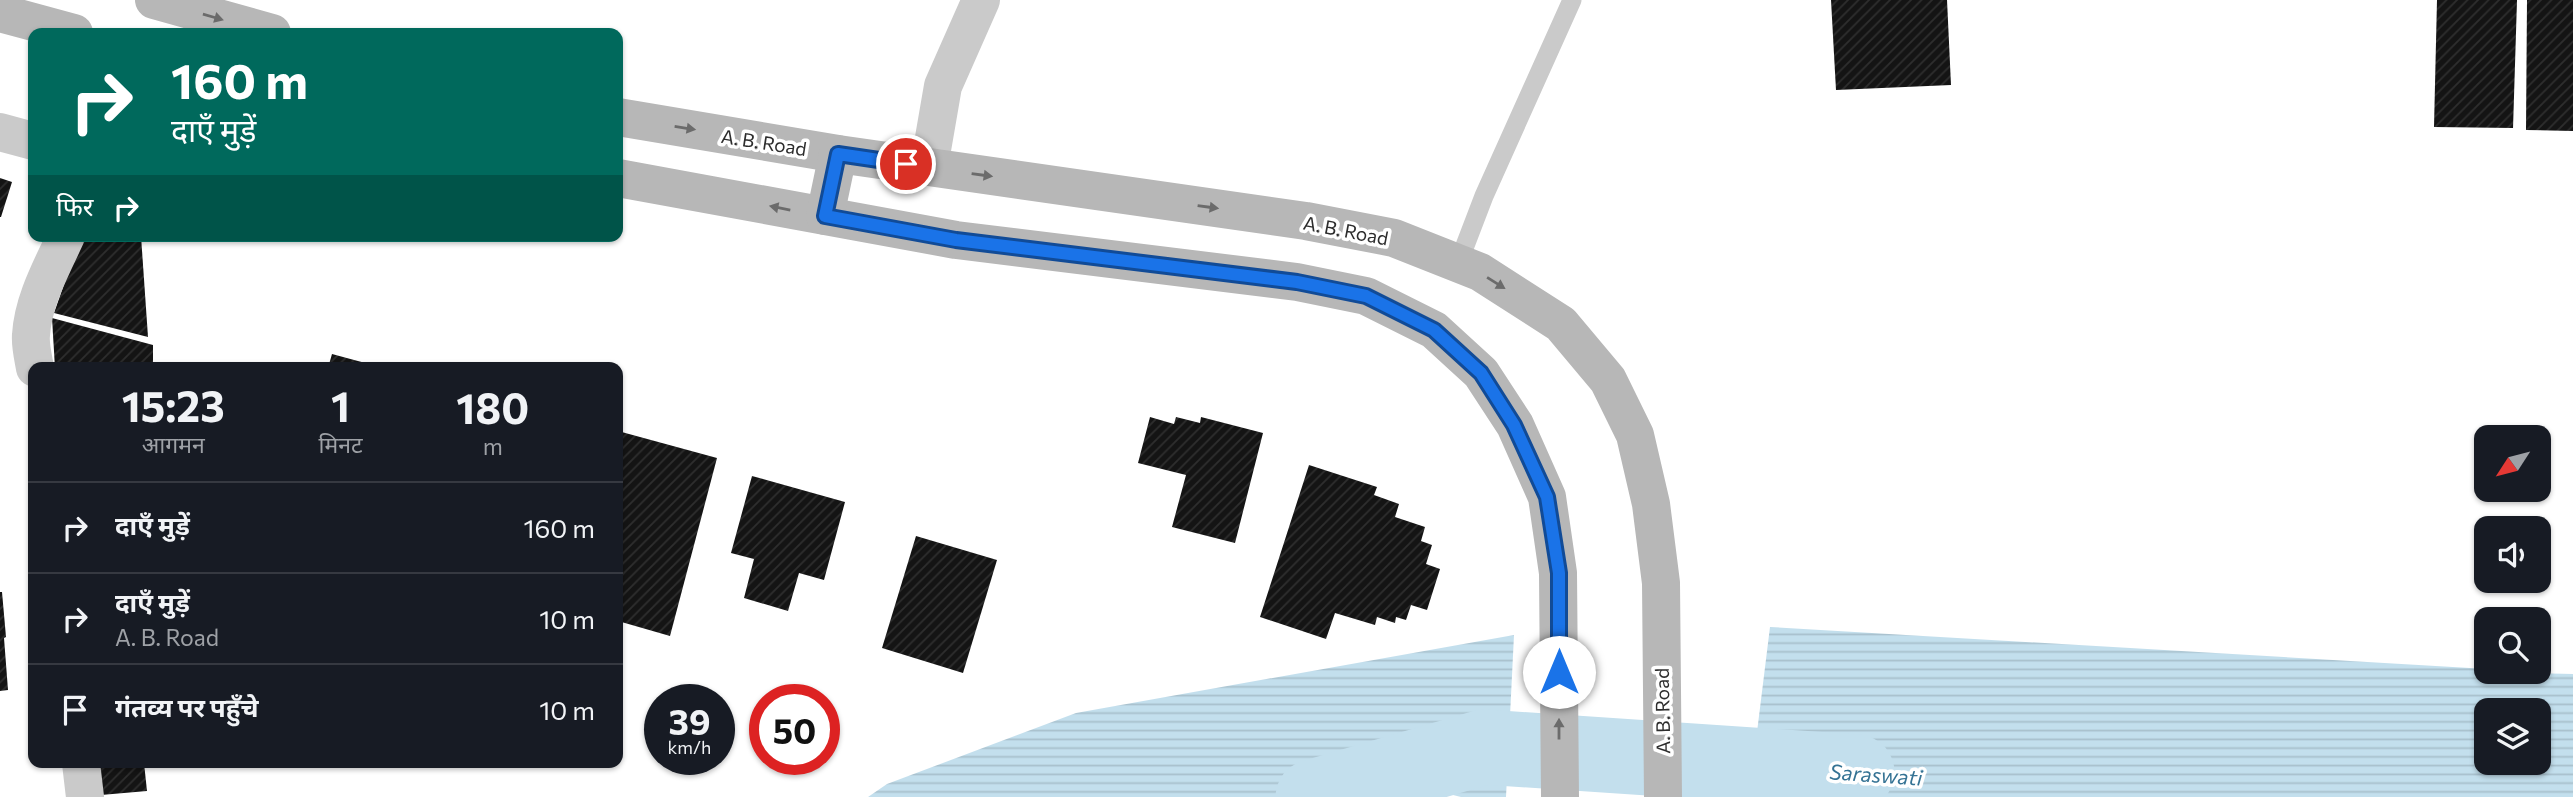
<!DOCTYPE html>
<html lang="hi">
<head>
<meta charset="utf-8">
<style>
  :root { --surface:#171b24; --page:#20242c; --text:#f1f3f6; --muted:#9ea1a6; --line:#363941 }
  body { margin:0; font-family:Commissioner,"Noto Sans Devanagari",sans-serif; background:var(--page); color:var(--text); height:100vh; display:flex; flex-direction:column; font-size:26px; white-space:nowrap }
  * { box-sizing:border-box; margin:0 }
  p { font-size:23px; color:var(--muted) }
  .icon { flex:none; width:38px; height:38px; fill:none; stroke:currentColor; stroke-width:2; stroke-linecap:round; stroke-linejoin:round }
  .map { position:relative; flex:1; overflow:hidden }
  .details { position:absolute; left:28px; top:362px; width:595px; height:406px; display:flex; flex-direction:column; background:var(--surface); border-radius:14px; box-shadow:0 2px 5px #0004 }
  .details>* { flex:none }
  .banner { position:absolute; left:28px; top:28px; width:595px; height:214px; border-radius:14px; box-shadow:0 2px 5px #0004; background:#00695c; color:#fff; overflow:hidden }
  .needle { width:46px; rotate:234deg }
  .tools { position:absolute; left:2474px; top:425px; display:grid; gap:14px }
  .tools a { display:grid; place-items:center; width:77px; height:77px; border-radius:14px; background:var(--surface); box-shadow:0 2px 5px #0004; font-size:35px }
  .speed { position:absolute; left:644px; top:684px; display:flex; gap:14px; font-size:35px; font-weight:700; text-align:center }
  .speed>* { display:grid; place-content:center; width:91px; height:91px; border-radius:50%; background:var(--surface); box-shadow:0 2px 5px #0004; line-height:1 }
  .speed small { font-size:18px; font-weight:400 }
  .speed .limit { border:10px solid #d22; background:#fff; color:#111 }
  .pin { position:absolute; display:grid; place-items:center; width:60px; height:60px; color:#fff; margin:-30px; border:4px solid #fff; border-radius:50%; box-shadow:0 2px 7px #0007 }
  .me { position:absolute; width:77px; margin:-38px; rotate:0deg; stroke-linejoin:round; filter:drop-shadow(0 0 5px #0008) }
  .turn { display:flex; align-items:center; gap:24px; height:147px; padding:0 28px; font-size:32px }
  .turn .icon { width:91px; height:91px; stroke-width:2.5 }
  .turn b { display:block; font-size:49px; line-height:60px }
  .then { display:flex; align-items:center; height:66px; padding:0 28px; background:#0003; gap:14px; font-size:26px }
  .eta { display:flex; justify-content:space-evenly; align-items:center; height:119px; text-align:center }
  .eta b { font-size:42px; font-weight:700; line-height:49px }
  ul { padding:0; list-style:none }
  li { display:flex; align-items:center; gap:21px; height:91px; padding:0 28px; border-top:2px solid var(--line) }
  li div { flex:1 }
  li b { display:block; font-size:26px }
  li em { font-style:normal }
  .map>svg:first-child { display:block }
  .water { fill:url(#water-rules); fill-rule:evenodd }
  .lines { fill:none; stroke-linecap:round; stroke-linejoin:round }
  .river { stroke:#c3dfed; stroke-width:75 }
  .building { fill:url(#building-hatch) }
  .service { stroke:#cacaca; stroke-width:19 }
  .minor { stroke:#cacaca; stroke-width:38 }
  .secondary { stroke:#b7b7b7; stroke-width:38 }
  .oneway { fill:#6b6b6b }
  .route-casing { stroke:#114b97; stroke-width:18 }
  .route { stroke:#1a73e8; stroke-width:12 }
  .labels { text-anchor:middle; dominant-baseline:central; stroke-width:7; stroke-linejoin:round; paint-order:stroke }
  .street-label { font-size:19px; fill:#2d2d2d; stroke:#fff }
  .water-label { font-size:21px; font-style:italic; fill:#357394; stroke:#fff }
</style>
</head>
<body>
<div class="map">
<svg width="2573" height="797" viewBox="0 0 2573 797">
  <defs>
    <pattern id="water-rules" width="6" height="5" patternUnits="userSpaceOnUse" patternTransform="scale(1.75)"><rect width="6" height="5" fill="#c3dfed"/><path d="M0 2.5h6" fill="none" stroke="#a8c0cc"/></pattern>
    <pattern id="building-hatch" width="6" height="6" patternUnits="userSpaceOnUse" patternTransform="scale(1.75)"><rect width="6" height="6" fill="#141414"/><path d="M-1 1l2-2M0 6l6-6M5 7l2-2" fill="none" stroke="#2e2e2e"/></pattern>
  </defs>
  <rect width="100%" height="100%" fill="#fff"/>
  <g class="water">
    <path d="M1770,627L2487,669V672L2573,674V797H1749ZM2487,710H2539V763H2487Z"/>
    <path d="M1514,635L1506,797H1461L1417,786L1385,797H868L887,784L1076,713Z"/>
  </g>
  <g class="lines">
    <path class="river" d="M1313,797L1484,747L1857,772"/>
  </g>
  <g class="building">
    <path d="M1831,0H1947L1951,85L1836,90Z"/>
    <path d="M2437,0H2517L2513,128L2434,127Z"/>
    <path d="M2527,0H2573V131L2526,130Z"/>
    <path d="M0,178L12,182L1,217H0Z"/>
    <path d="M81,236H141L148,337L54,313Z"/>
    <path d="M52,318L153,345V368H55Z"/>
    <path d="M332,354L380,367V368H328Z"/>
    <path d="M1150,417L1174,424L1176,417L1200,423L1201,417L1263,433L1235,543L1172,527L1186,475L1138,463Z"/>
    <path d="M618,431L717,458L670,636L618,621Z"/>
    <path d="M1309,465L1377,487L1374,495L1399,504L1395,517L1425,527L1421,541L1432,545L1426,564L1440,569L1427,610L1411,605L1406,620L1396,617L1395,623L1377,617L1375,625L1335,613L1326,639L1260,617Z"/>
    <path d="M752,476L845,502L824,580L799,573L788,611L744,598L754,559L731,553Z"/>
    <path d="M916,536L997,560L963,673L882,648Z"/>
    <path d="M0,592H2L6,637L4,638L8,690L0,691Z"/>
    <path d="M98,763H144L147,791L101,795Z"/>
  </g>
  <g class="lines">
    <path class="service" d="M1458,264L1484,196L1572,0"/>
    <g class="minor">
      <path d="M0,132L33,141"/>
      <path d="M929,167L943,86L981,0"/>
      <path d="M35,368C33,357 30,345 31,335C33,300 52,267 66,236"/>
      <path d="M81,763L85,797"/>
    </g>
    <g class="secondary">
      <path d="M154,0L272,33"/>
      <path d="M0,13L74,33"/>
      <path d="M618,117L838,154L1306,221L1394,238L1480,272L1561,324L1608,380L1635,435L1651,504L1661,583L1663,797"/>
      <path d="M618,178L956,240L1297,282L1366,296L1434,330L1481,373L1515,425L1547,497L1558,573L1560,797"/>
      <path d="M825,216L838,154"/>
    </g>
  </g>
  <defs><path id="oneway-solid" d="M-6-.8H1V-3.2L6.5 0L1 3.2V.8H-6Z" transform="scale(1.75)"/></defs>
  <g class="oneway">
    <use href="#oneway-solid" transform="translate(213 17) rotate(16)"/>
    <use href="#oneway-solid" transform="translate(685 128) rotate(9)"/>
    <use href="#oneway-solid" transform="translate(982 175) rotate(8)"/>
    <use href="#oneway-solid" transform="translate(1208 207) rotate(8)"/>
    <use href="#oneway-solid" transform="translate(780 208) rotate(-169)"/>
    <use href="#oneway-solid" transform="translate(1496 283) rotate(32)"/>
    <use href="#oneway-solid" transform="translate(1559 729) rotate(-90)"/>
  </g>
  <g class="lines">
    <g class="route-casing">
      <path id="route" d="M906,164L838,154L825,216L956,240L1297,282L1366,296L1434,330L1481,373L1514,425L1547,497L1559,573V672"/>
    </g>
    <use href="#route" class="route"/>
  </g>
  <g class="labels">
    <g class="street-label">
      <text transform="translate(764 142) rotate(9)">A. B. Road</text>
      <text transform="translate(1346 230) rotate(11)">A. B. Road</text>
      <text transform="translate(1662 711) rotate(-91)">A. B. Road</text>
    </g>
    <g class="water-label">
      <text transform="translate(1876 774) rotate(4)">Saraswati</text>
    </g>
  </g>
</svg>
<div class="tools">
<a><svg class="needle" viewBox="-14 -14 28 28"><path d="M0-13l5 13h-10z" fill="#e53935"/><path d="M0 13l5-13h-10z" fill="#9ea1a6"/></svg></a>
<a><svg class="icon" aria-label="sound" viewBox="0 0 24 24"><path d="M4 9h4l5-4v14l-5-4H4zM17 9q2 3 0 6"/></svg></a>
<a><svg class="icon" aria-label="search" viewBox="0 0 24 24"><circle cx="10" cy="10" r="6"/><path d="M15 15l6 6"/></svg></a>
<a><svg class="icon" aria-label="layers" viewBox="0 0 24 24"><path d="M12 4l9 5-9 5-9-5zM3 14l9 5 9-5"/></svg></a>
</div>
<div class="speed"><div>39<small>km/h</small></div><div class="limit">50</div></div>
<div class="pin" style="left:906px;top:164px;background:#d93025"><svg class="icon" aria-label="arrive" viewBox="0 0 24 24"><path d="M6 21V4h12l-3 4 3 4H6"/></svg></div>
<svg class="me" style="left:1559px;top:672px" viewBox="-20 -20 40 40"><circle r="19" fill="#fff"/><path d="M0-13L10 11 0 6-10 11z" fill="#1a73e8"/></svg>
<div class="banner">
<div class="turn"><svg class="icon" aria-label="right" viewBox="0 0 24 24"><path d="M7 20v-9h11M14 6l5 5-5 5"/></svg><div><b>160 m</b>दाएँ मुड़ें</div></div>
<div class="then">फिर<svg class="icon" aria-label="right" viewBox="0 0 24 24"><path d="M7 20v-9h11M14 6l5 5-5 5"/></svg></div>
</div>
<section class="details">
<div class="eta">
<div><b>15:23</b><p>आगमन</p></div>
<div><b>1</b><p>मिनट</p></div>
<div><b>180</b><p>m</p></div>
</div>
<ul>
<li><svg class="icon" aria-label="right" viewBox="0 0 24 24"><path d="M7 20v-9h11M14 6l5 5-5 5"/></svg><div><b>दाएँ मुड़ें</b></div><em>160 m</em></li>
<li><svg class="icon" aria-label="right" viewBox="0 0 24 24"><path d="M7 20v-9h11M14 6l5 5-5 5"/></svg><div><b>दाएँ मुड़ें</b><p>A. B. Road</p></div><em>10 m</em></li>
<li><svg class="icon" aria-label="arrive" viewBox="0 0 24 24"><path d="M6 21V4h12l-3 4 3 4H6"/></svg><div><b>गंतव्य पर पहुँचे</b></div><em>10 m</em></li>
</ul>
</section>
</div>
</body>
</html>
